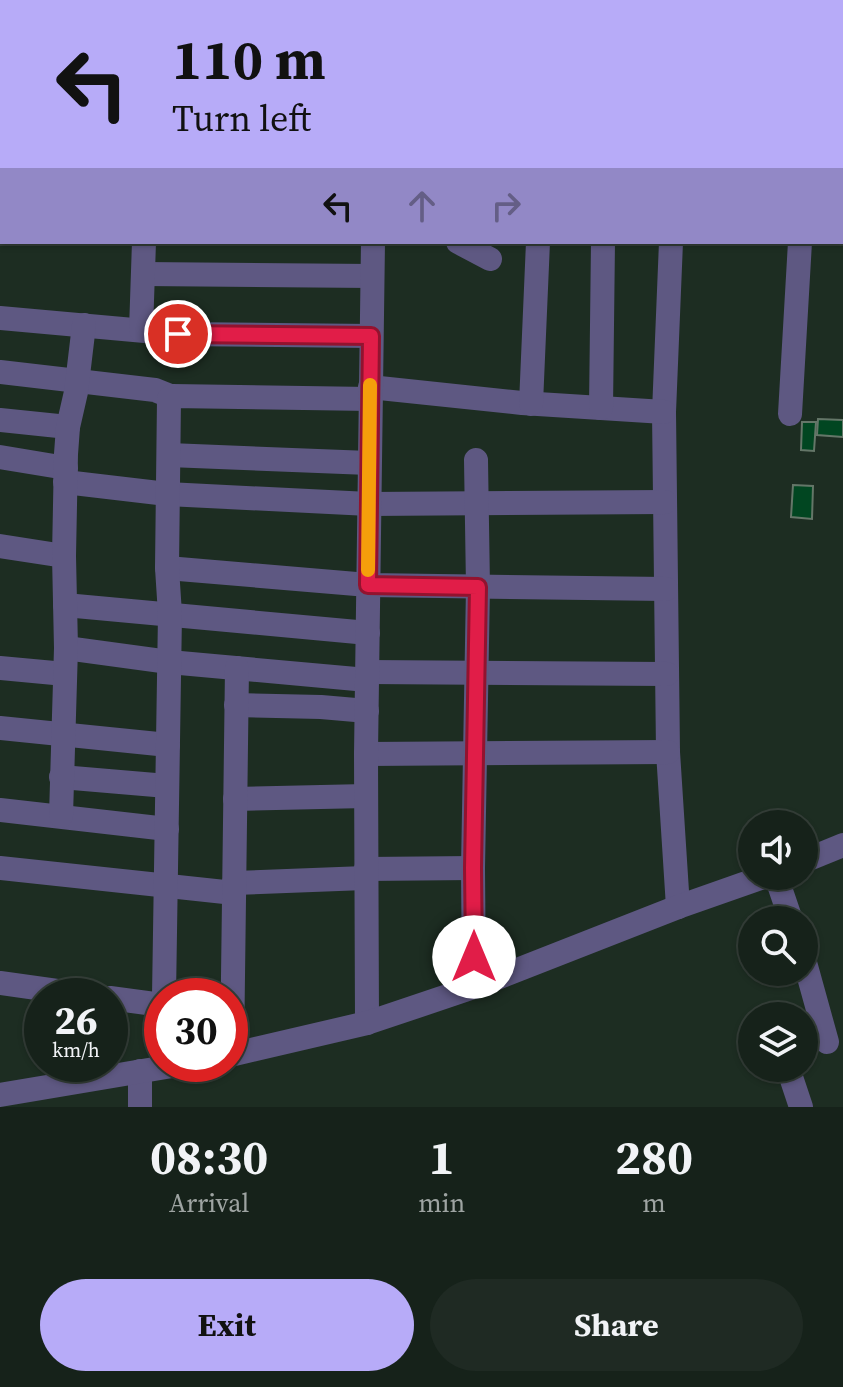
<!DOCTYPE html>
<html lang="en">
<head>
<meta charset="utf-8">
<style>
  :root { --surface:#16221a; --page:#1f2a23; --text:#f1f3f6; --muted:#9ea4a2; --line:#353f39; --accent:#b7abf8 }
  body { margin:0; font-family:"Source Serif 4",serif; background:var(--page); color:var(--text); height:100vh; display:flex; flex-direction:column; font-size:30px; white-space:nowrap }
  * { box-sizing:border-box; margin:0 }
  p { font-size:26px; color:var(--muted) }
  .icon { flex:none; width:44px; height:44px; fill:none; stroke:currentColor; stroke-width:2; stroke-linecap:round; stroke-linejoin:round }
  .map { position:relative; height:1107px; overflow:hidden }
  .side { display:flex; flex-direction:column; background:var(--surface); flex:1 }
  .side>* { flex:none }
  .hud { position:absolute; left:0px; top:0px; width:844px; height:244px; box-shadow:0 2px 6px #0004,0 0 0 2px var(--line); background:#b7abf8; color:#111; overflow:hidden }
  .buttons { position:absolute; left:738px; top:810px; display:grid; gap:16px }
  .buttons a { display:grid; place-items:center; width:80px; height:80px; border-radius:50%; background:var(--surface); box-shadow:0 2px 6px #0004,0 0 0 2px var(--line); font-size:40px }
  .speed { position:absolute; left:24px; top:978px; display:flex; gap:16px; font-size:40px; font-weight:700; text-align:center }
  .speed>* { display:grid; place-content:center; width:104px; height:104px; border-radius:50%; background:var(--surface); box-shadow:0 2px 6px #0004,0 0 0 2px var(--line); line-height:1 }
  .speed small { font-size:20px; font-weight:400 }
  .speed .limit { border:12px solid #d22; background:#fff; color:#111 }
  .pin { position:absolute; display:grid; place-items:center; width:68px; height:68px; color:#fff; margin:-34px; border:4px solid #fff; border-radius:50%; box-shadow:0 2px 8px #0007 }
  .me { position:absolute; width:88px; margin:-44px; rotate:0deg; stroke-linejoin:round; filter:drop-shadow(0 0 6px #0008) }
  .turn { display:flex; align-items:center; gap:28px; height:168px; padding:0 40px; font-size:36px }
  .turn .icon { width:104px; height:104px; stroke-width:2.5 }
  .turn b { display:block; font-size:56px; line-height:68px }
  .lanes { display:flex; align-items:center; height:76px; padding:0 40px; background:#0003; justify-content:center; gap:40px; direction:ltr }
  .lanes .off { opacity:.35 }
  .eta { display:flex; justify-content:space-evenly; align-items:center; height:136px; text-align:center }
  .eta b { font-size:48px; font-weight:700; line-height:56px }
  .action { display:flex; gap:16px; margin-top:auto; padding:16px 40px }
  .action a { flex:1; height:92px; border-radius:48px; background:var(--accent); color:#111; font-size:32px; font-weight:700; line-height:92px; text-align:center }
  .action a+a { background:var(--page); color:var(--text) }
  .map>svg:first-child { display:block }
  .building { fill:#014621; stroke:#647668; stroke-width:2 }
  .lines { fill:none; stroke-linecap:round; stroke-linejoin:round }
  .minor { stroke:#5e5882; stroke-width:24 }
  .route-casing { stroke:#92132f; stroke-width:20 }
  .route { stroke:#e11d48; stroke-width:14 }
  .slow { stroke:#f59e0b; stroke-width:14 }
</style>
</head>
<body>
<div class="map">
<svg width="843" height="1107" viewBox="0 0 843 1107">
  <rect width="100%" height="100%" fill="#1d2d22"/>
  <g class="building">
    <path d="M818,419L843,420V437L817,435Z"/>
    <path d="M802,422H816L814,451L801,450Z"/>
    <path d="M793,485L813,486L812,519L791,517Z"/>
  </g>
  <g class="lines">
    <g class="minor">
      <path d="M23,2V0"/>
      <path d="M96,2V0"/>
      <path d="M139,2V0"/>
      <path d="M252,2V0"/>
      <path d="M310,2V0"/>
      <path d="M380,2V0"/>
      <path d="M479,2V0"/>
      <path d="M680,2V0"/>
      <path d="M813,2V0"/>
      <path d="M0,91H2"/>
      <path d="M0,196H2"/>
      <path d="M458,242L490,259"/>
      <path d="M671,242L664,412L668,752L678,907"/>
      <path d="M143,274L372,276"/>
      <path d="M0,318L178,334L371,336"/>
      <path d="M141,330L144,242"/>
      <path d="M0,372L155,390L170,396"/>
      <path d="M370,387L522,403L664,412"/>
      <path d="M531,404L538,242"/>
      <path d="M601,408L603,242"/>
      <path d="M790,414L800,242"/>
      <path d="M0,420L68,427"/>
      <path d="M169,455L369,463"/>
      <path d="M0,457L66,468"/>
      <path d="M65,482L167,494L369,504L665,502"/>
      <path d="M0,546L64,556"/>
      <path d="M167,568L368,585L666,589"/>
      <path d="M65,605L368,633"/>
      <path d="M66,648L169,662L367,680"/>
      <path d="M0,668L65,674"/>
      <path d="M367,672L667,674"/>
      <path d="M236,705L321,707L367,711"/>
      <path d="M0,728L168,745"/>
      <path d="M366,754L668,752"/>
      <path d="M61,777L167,786"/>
      <path d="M235,799L366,796"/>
      <path d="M0,810L167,829"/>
      <path d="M61,816L66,648L64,556L66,454L68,427L76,392L84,325"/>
      <path d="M804,861L843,845"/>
      <path d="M0,868L234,893"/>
      <path d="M366,869L473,868"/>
      <path d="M776,876L791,920"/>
      <path d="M234,883L365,878"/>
      <path d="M804,959L827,1042"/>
      <path d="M0,983L93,996"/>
      <path d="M474,987L473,868L478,587L476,460"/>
      <path d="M164,996L170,614L167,568L169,399L172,396L370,399"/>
      <path d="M110,998L162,1005"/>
      <path d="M367,1023L366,754L373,242"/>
      <path d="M232,1054L237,668"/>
      <path d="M230,1055L367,1023L474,987L678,907L766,876"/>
      <path d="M788,1068L801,1107"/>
      <path d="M140,1071V1107"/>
      <path d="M0,1095L184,1064"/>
    </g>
  </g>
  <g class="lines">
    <g class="route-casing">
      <path id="route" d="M178,334L371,336L368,585L478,587L473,868L474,957"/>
    </g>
    <use href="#route" class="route"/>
    <path class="slow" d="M368,570L370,385"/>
  </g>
</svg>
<div class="buttons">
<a><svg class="icon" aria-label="sound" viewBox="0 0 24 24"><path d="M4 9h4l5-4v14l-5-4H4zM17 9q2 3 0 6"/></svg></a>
<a><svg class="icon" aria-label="search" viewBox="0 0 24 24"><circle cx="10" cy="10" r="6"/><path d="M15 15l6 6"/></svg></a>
<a><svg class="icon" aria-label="layers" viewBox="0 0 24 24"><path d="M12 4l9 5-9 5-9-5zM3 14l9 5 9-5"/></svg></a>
</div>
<div class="speed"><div>26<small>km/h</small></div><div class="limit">30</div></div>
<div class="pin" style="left:178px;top:334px;background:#d93025"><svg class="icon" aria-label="arrive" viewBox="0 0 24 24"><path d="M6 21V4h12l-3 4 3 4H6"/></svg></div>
<svg class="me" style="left:474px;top:957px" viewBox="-20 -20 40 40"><circle r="19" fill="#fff"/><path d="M0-13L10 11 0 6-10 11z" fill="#e11d48"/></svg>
<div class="hud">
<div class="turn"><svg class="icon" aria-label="left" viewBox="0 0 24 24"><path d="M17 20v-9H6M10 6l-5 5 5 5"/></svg><div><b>110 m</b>Turn left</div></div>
<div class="lanes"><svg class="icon" aria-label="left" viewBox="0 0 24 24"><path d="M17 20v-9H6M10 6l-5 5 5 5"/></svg><svg class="icon off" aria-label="ahead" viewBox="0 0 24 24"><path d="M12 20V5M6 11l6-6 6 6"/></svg><svg class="icon off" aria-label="right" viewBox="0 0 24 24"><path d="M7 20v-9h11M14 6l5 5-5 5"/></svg></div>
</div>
</div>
<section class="side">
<div class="eta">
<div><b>08:30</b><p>Arrival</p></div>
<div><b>1</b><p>min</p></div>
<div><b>280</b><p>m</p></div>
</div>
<div class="action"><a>Exit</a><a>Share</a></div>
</section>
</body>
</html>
